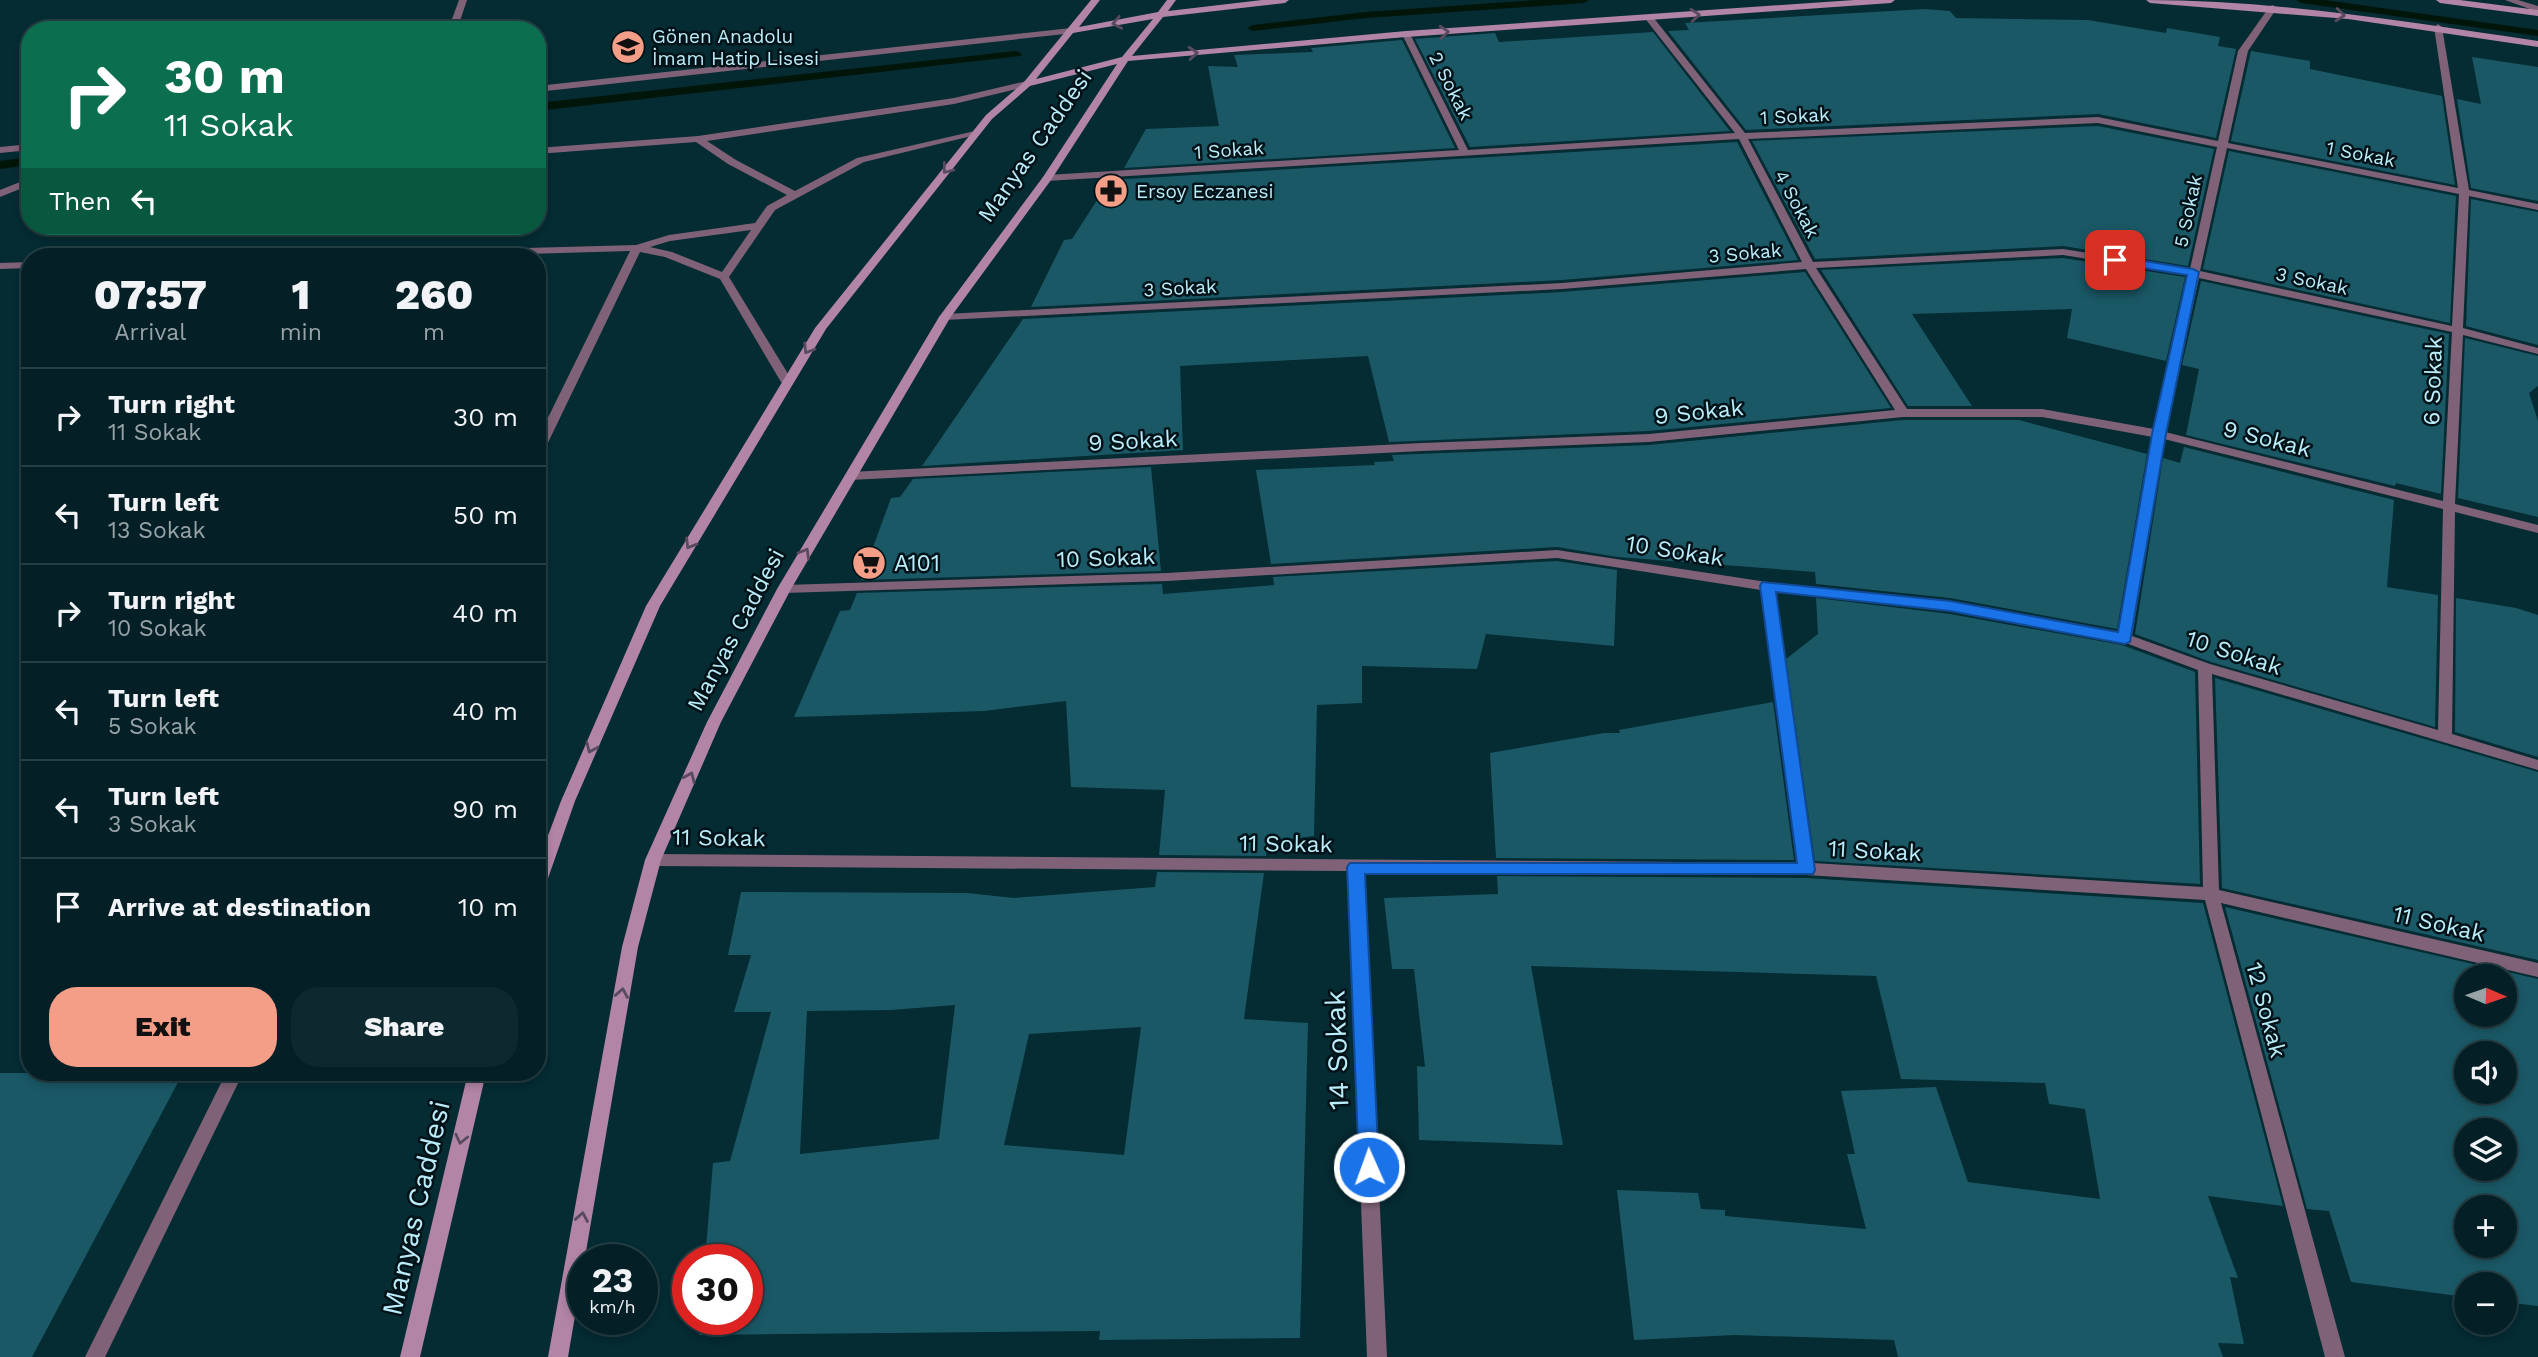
<!DOCTYPE html>
<html lang="en">
<head>
<meta charset="utf-8">
<style>
  :root { --surface:#042026; --page:#0d282e; --text:#f1f3f6; --muted:#97a3a7; --line:#253e43; --accent:#f49e87 }
  body { margin:0; font-family:"Work Sans",sans-serif; background:var(--page); color:var(--text); height:100vh; display:flex; flex-direction:column; font-size:26px; white-space:nowrap }
  * { box-sizing:border-box; margin:0 }
  p { font-size:23px; color:var(--muted) }
  .icon { flex:none; width:38px; height:38px; fill:none; stroke:currentColor; stroke-width:2; stroke-linecap:round; stroke-linejoin:round }
  .map { position:relative; flex:1; overflow:hidden }
  .sheet { position:absolute; left:21px; top:248px; width:525px; height:833px; display:flex; flex-direction:column; background:var(--surface); border-radius:28px; box-shadow:0 4px 10px #0003,0 0 0 2px var(--line) }
  .sheet>* { flex:none }
  .top-card { position:absolute; left:21px; top:21px; width:525px; height:214px; border-radius:28px; box-shadow:0 4px 10px #0003,0 0 0 2px var(--line); background:#0b6e4f; color:#fff; overflow:hidden }
  .needle { width:46px; rotate:92deg }
  .controls { position:absolute; left:2454px; top:964px; display:grid; gap:14px }
  .controls a { display:grid; place-items:center; width:63px; height:63px; border-radius:50%; background:var(--surface); box-shadow:0 4px 10px #0003,0 0 0 2px var(--line); font-size:35px }
  .speed { position:absolute; left:567px; top:1244px; display:flex; gap:14px; font-size:35px; font-weight:700; text-align:center }
  .speed>* { display:grid; place-content:center; width:91px; height:91px; border-radius:50%; background:var(--surface); box-shadow:0 4px 10px #0003,0 0 0 2px var(--line); line-height:1 }
  .speed small { font-size:18px; font-weight:400 }
  .speed .limit { border:10px solid #d22; background:#fff; color:#111 }
  .pin { position:absolute; display:grid; place-items:center; width:60px; height:60px; color:#fff; margin:-30px; border-radius:14px; box-shadow:0 4px 10px #0006 }
  .me { position:absolute; width:77px; margin:-38px; rotate:358deg; stroke-linejoin:round; filter:drop-shadow(0 0 5px #0008) }
  .turn { display:flex; align-items:center; gap:24px; height:147px; padding:0 28px; font-size:32px }
  .turn .icon { width:91px; height:91px; stroke-width:2.5 }
  .turn b { display:block; font-size:49px; line-height:60px }
  .then { display:flex; align-items:center; height:66px; padding:0 28px; background:#0003; gap:14px; font-size:26px }
  .eta { display:flex; justify-content:space-evenly; align-items:center; height:119px; text-align:center }
  .eta b { font-size:42px; font-weight:800; line-height:49px }
  .button { display:flex; gap:14px; margin-top:auto; padding:14px 28px }
  .button a { flex:1; height:80px; border-radius:28px; background:var(--accent); color:#111; font-size:28px; font-weight:800; line-height:80px; text-align:center }
  .button a+a { background:var(--page); color:var(--text) }
  ul { padding:0; list-style:none }
  li { display:flex; align-items:center; gap:21px; height:98px; padding:0 28px; border-top:2px solid var(--line) }
  li div { flex:1 }
  li b { display:block; font-size:26px }
  li em { font-style:normal }
  .map>svg:first-child { display:block }
  .lines { fill:none; stroke-linecap:round; stroke-linejoin:round }
  .stream { fill:#011509; fill-rule:evenodd }
  .building { fill:#1a5866; fill-rule:evenodd }
  .service { fill:#7f6277; fill-rule:evenodd }
  .minor { fill:#7f6277; fill-rule:evenodd }
  .tertiary { fill:#7f6277; fill-rule:evenodd }
  .secondary { fill:#b284a6; fill-rule:evenodd }
  .oneway { stroke:#594b5e }
  .route { fill:#1a73e8; stroke:#114b97; stroke-width:2 }
  .labels { text-anchor:middle; dominant-baseline:central; stroke-width:5; stroke-linejoin:round; paint-order:stroke }
  .far-poi-label { font-size:19px; fill:#baecf9; stroke:#001217; text-anchor:start }
  .far-street-label { font-size:19px; fill:#baecf9; stroke:#001217 }
  .street-label { font-size:23px; fill:#baecf9; stroke:#001217 }
  .poi-label { font-size:23px; fill:#baecf9; stroke:#001217; text-anchor:start }
  .near-street-label { font-size:28px; fill:#baecf9; stroke:#001217 }
</style>
</head>
<body>
<div class="map">
<svg width="2538" height="1357" viewBox="0 0 2538 1357">
  <rect width="100%" height="100%" fill="#052b33"/>
  <g class="lines">
    <g class="stream">
      <path d="M1536,0H1589L1584,3L1366,18L1253,31L1247,28L1253,25L1366,12Z"/>
      <path d="M2296,0H2325L2538,30V36L2301,3Z"/>
      <path d="M1016,51L1022,54L1020,56L537,111V103Z"/>
      <path d="M30,157V165L0,169V161Z"/>
    </g>
  </g>
  <g class="building">
    <path d="M1925,9L1950,11L1956,18L2088,20L2166,33L2167,28L2220,37L2218,46L2236,49L2216,138L2098,114L1746,130L1668,31L1689,30L1685,23Z"/>
    <path d="M1653,32L1730,131L1470,147L1415,39L1495,33L1499,42Z"/>
    <path d="M1402,40L1455,148L1124,168L1146,129L1219,126L1208,66L1238,67L1234,55L1313,52L1311,48Z"/>
    <path d="M2251,51L2310,61V69L2442,96L2455,185L2231,141Z"/>
    <path d="M2472,57L2538,67V201L2471,188L2457,99L2481,104Z"/>
    <path d="M2098,126L2214,149L2188,266L2063,246L1815,259L1752,141Z"/>
    <path d="M1737,142L1798,260L1562,280L1031,307L1064,240L1072,239L1110,180Z"/>
    <path d="M2229,151L2456,196L2450,323L2203,269Z"/>
    <path d="M2471,199L2538,212V345L2466,326Z"/>
    <path d="M2063,258L2185,277L2166,361L2067,338L2072,309L1912,314L1972,406H1908L1821,270Z"/>
    <path d="M1805,272L1891,408L1649,431L1389,442L1368,356L1180,366L1183,450L922,466L1023,319L1562,292Z"/>
    <path d="M2201,281L2449,334L2441,494L2396,483L2395,486L2186,435L2199,369L2182,365Z"/>
    <path d="M2465,338L2538,356V386L2529,393L2538,421V517L2458,498Z"/>
    <path d="M1903,420H2019L2147,454L2117,629L1950,598L1816,584L1815,572L1618,557L1557,547L1271,564L1256,470L1375,465L1374,462L1394,461L1392,455L1649,445Z"/>
    <path d="M2184,447L2394,500L2387,587L2438,595L2435,727L2211,662L2135,634L2163,458L2180,463Z"/>
    <path d="M1151,467L1161,571L861,580L891,498L900,497L913,479Z"/>
    <path d="M1557,561L1617,570L1614,646L1486,634L1477,669L1362,666V703L1317,705L1314,836L1268,842L1266,856L1159,855L1165,790L1071,787L1066,701L984,711L794,717L840,611L850,610L857,593L1162,584L1163,594L1274,585L1273,577Z"/>
    <path d="M1816,598L1950,614L2122,645L2195,672L2200,884L1815,861L1786,659L1818,634Z"/>
    <path d="M2456,598L2516,608L2538,615V757L2455,732Z"/>
    <path d="M2215,678L2538,772V960L2222,888Z"/>
    <path d="M1773,702L1794,860L1496,858L1490,753L1604,733H1620L1619,730Z"/>
    <path d="M1157,872L1264,873L1244,1019L1308,1023L1300,1338L1099,1340L1100,1331L699,1335L700,1320H747V1260H705L713,1163L730,1161L771,1012H734L751,955H728L741,892L967,893L1014,898L1155,887ZM955,1005L939,1139L800,1154L807,1011L891,1010ZM1141,1027L1124,1155L1004,1145L1029,1034Z"/>
    <path d="M1497,876L1806,878L2203,903L2283,1206L2208,1196L2238,1278L2230,1277L2244,1344L2218,1343L2223,1357H1898L1894,1340L1735,1335L1634,1340L1617,1190L1698,1193L1701,1209L1725,1210V1216L1866,1229L1847,1154H1855L1841,1091L1936,1087L1968,1182L2100,1199L2085,1109L2049,1104L2045,1083L1901,1079L1876,976L1531,966L1563,1145L1419,1140L1417,1066L1425,1067L1414,969H1392L1384,898L1498,894Z"/>
    <path d="M2225,907L2538,979V1306L2504,1302V1284H2466V1297L2351,1282L2329,1211L2307,1209ZM2466,976H2504V1015H2466ZM2466,1054H2504V1092H2466ZM2466,1130H2504V1169H2466ZM2466,1208H2504V1246H2466Z"/>
    <path d="M0,1073H183L32,1357H0Z"/>
  </g>
  <g class="lines">
    <g class="service">
      <path d="M1027,81L1030,82V86L954,104L707,141L736,160L795,191L857,158L975,131L980,134L864,162L775,210L729,277L793,382L791,384L787,386L781,382L720,279L665,257L640,252L543,453L537,457V440L630,251L422,257H311L316,254L636,245L669,235L755,223L767,206L787,195L728,164L696,142L537,154V148L698,136L954,98ZM751,230L722,272L672,252L650,247L670,241Z"/>
      <path d="M30,178V185L0,197V190Z"/>
      <path d="M30,262V268L0,269V263Z"/>
      <path d="M226,1073H243L105,1357H85Z"/>
    </g>
    <g class="minor">
      <path d="M459,0H467L457,30H448Z"/>
      <path d="M2505,0H2518L2538,6V12Z"/>
      <path d="M2273,5L2277,8L2248,51L2228,143L2458,188L2434,27L2438,24L2442,27L2469,190L2538,204V210L2469,196L2463,328L2538,348V354L2463,335L2455,504L2538,525V533L2455,512L2452,734L2538,760V770L2212,674L2219,890L2538,963V977L2221,903L2345,1357H2325L2205,900L1806,875L1364,872L1387,1357H1367L1348,871L653,866L648,864L645,860L648,856L653,854L1797,863L1761,590L1557,558L1167,581L784,593L777,589L784,585L1167,573L1557,550L1767,582L1950,601L2119,632L2153,437L2042,417H1903L1649,442L1422,451L850,480L844,476L850,472L1422,443L1649,434L1895,410L1806,269L1562,289L945,320L939,317L945,314L1562,283L1802,262L1739,139L1047,181L1042,178L1047,175L1459,150L1402,34L1406,31L1410,34L1468,150L1735,133L1647,21L1646,19L1650,16L1653,17L1745,133L2098,117L2218,141L2238,51L2270,6ZM2098,123L2217,147L2190,269L2063,249L1813,262L1748,139ZM2227,148L2459,194L2452,326L2200,271ZM2063,255L2188,275L2154,429L2042,409H1907L1816,268ZM2199,278L2452,332L2443,501L2165,432ZM2164,439L2443,509L2438,730L2210,664L2132,636ZM1774,591L1950,611L2123,642L2198,670L2203,887L1813,863Z"/>
    </g>
    <g class="tertiary">
      <path d="M1071,28L1074,29V33L537,92V86Z"/>
      <path d="M30,144V150L0,153V147Z"/>
    </g>
    <g class="secondary">
      <path d="M1091,0H1100L1079,27L1158,12L1167,0H1176L1168,11L1262,0H1289L1285,3L1163,17L1132,56L1406,31L1854,0H1895L1891,3L1406,37L1128,61L1051,180L950,318L791,589L721,722L661,860L638,947L568,1357H548L622,947L645,860L707,722L777,589L939,317L1043,177L1117,64L1030,86L992,119L826,329L660,606L575,801L545,887L543,891L537,893V865L561,801L646,606L815,328L986,115L1024,82ZM1153,19L1122,57L1036,79L1073,33Z"/>
      <path d="M2146,0C2277,0 2408,22 2538,41V47L2348,19L2150,3Z"/>
      <path d="M2436,0H2460L2538,10V16L2440,3Z"/>
      <path d="M468,1073H486L420,1357H400Z"/>
    </g>
  </g>
  <defs><path id="oneway-chevron" d="M-2-3.5L2.5 0L-2 3.5" fill="none" stroke-width="1.6" stroke-linecap="round" stroke-linejoin="round" transform="scale(1.75)"/></defs>
  <g class="oneway">
    <use href="#oneway-chevron" transform="translate(1695 15) rotate(-5)"/>
    <use href="#oneway-chevron" transform="translate(2340 15) rotate(6)"/>
    <use href="#oneway-chevron" transform="translate(1117 23) rotate(169)"/>
    <use href="#oneway-chevron" transform="translate(1444 32) rotate(-4)"/>
    <use href="#oneway-chevron" transform="translate(1193 53) rotate(-5)"/>
    <use href="#oneway-chevron" transform="translate(947 169) rotate(128)"/>
    <use href="#oneway-chevron" transform="translate(808 349) rotate(122)"/>
    <use href="#oneway-chevron" transform="translate(690 544) rotate(121)"/>
    <use href="#oneway-chevron" transform="translate(805 553) rotate(-60)"/>
    <use href="#oneway-chevron" transform="translate(591 748) rotate(114)"/>
    <use href="#oneway-chevron" transform="translate(690 777) rotate(-66)"/>
    <use href="#oneway-chevron" transform="translate(622 993) rotate(-80)"/>
    <use href="#oneway-chevron" transform="translate(461 1139) rotate(103)"/>
    <use href="#oneway-chevron" transform="translate(582 1217) rotate(-80)"/>
  </g>
  <path class="route" d="M2115,256L2193,269L2199,272L2166,434L2130,642L2125,644L1950,611L1776,592L1815,870L1813,874H1365L1379,1167L1376,1173L1369,1176L1362,1173L1359,1167L1347,867L1350,863H1797L1760,586L1762,582L1950,601L2118,632L2152,434L2187,275L2111,263L2109,260Z"/>
  <defs>
    <g id="school-disc" transform="scale(1.75)"><circle r="9.5" fill="#f49e87" stroke="#001217"/><path d="M0-5L7-2L0 1L-7-2ZM-4 1L0 2.5L4 1V4Q0 6-4 4Z" fill="#111"/></g>
    <g id="pharmacy-disc" transform="scale(1.75)"><circle r="9.5" fill="#f49e87" stroke="#001217"/><path d="M-2-6h4v4h4v4h-4v4h-4v-4h-4v-4h4Z" fill="#111"/></g>
    <g id="supermarket-disc" transform="scale(1.75)"><circle r="9.5" fill="#f49e87" stroke="#001217"/><path d="M-6-5.5h2.5l.6 2H6L4.5 2H-2.5L-4.4-4H-6ZM-1.5 3.2a1.3 1.3 0 1 0 .1 0ZM3 3.2a1.3 1.3 0 1 0 .1 0Z" fill="#111"/></g>
  </defs>
  <g fill-rule="evenodd">
    <use href="#school-disc" x="628" y="47"/>
    <use href="#pharmacy-disc" x="1111" y="191"/>
    <use href="#supermarket-disc" x="869" y="563"/>
  </g>
  <g class="labels">
    <g class="far-poi-label">
      <text x="652" y="36">Gönen Anadolu<tspan x="652" dy="22">İmam Hatip Lisesi</tspan></text>
      <text x="1136" y="191">Ersoy Eczanesi</text>
    </g>
    <g class="far-street-label">
      <text transform="translate(1451 86) rotate(63)">2 Sokak</text>
      <text transform="translate(1795 116) rotate(-3)">1 Sokak</text>
      <text transform="translate(1229 150) rotate(-4)">1 Sokak</text>
      <text transform="translate(2361 154) rotate(11)">1 Sokak</text>
      <text transform="translate(1797 204) rotate(62)">4 Sokak</text>
      <text transform="translate(2188 211) rotate(-78)">5 Sokak</text>
      <text transform="translate(1745 253) rotate(-5)">3 Sokak</text>
      <text transform="translate(2312 281) rotate(12)">3 Sokak</text>
      <text transform="translate(1180 288) rotate(-3)">3 Sokak</text>
    </g>
    <g class="street-label">
      <text transform="translate(1035 146) rotate(-55)">Manyas Caddesi</text>
      <text transform="translate(2433 381) rotate(-88)">6 Sokak</text>
      <text transform="translate(1699 412) rotate(-6)">9 Sokak</text>
      <text transform="translate(2267 439) rotate(14)">9 Sokak</text>
      <text transform="translate(1133 441) rotate(-3)">9 Sokak</text>
      <text transform="translate(1675 551) rotate(9)">10 Sokak</text>
      <text transform="translate(1106 558) rotate(-2)">10 Sokak</text>
      <text transform="translate(736 630) rotate(-62)">Manyas Caddesi</text>
      <text transform="translate(2234 653) rotate(18)">10 Sokak</text>
      <text transform="translate(719 838) rotate(1)">11 Sokak</text>
      <text transform="translate(1286 844) rotate(1)">11 Sokak</text>
      <text transform="translate(1875 851) rotate(3)">11 Sokak</text>
      <text transform="translate(2439 924) rotate(13)">11 Sokak</text>
      <text transform="translate(2266 1010) rotate(75)">12 Sokak</text>
    </g>
    <g class="poi-label">
      <text x="894" y="563">A101</text>
    </g>
    <g class="near-street-label">
      <text transform="translate(1337 1050) rotate(-92)">14 Sokak</text>
      <text transform="translate(416 1208) rotate(-77)">Manyas Caddesi</text>
    </g>
  </g>
</svg>
<div class="controls">
<a><svg class="needle" viewBox="-14 -14 28 28"><path d="M0-13l5 13h-10z" fill="#e53935"/><path d="M0 13l5-13h-10z" fill="#97a3a7"/></svg></a>
<a><svg class="icon" aria-label="sound" viewBox="0 0 24 24"><path d="M4 9h4l5-4v14l-5-4H4zM17 9q2 3 0 6"/></svg></a>
<a><svg class="icon" aria-label="layers" viewBox="0 0 24 24"><path d="M12 4l9 5-9 5-9-5zM3 14l9 5 9-5"/></svg></a>
<a>+</a>
<a>−</a>
</div>
<div class="speed"><div>23<small>km/h</small></div><div class="limit">30</div></div>
<div class="pin" style="left:2115px;top:260px;background:#d93025"><svg class="icon" aria-label="arrive" viewBox="0 0 24 24"><path d="M6 21V4h12l-3 4 3 4H6"/></svg></div>
<svg class="me" style="left:1369px;top:1167px" viewBox="-20 -20 40 40"><circle r="17" fill="#1a73e8" stroke="#fff" stroke-width="3"/><path d="M0-11L8 9 0 5-8 9z" fill="#fff"/></svg>
<div class="top-card">
<div class="turn"><svg class="icon" aria-label="right" viewBox="0 0 24 24"><path d="M7 20v-9h11M14 6l5 5-5 5"/></svg><div><b>30 m</b>11 Sokak</div></div>
<div class="then">Then<svg class="icon" aria-label="left" viewBox="0 0 24 24"><path d="M17 20v-9H6M10 6l-5 5 5 5"/></svg></div>
</div>
<section class="sheet">
<div class="eta">
<div><b>07:57</b><p>Arrival</p></div>
<div><b>1</b><p>min</p></div>
<div><b>260</b><p>m</p></div>
</div>
<ul>
<li><svg class="icon" aria-label="right" viewBox="0 0 24 24"><path d="M7 20v-9h11M14 6l5 5-5 5"/></svg><div><b>Turn right</b><p>11 Sokak</p></div><em>30 m</em></li>
<li><svg class="icon" aria-label="left" viewBox="0 0 24 24"><path d="M17 20v-9H6M10 6l-5 5 5 5"/></svg><div><b>Turn left</b><p>13 Sokak</p></div><em>50 m</em></li>
<li><svg class="icon" aria-label="right" viewBox="0 0 24 24"><path d="M7 20v-9h11M14 6l5 5-5 5"/></svg><div><b>Turn right</b><p>10 Sokak</p></div><em>40 m</em></li>
<li><svg class="icon" aria-label="left" viewBox="0 0 24 24"><path d="M17 20v-9H6M10 6l-5 5 5 5"/></svg><div><b>Turn left</b><p>5 Sokak</p></div><em>40 m</em></li>
<li><svg class="icon" aria-label="left" viewBox="0 0 24 24"><path d="M17 20v-9H6M10 6l-5 5 5 5"/></svg><div><b>Turn left</b><p>3 Sokak</p></div><em>90 m</em></li>
<li><svg class="icon" aria-label="arrive" viewBox="0 0 24 24"><path d="M6 21V4h12l-3 4 3 4H6"/></svg><div><b>Arrive at destination</b></div><em>10 m</em></li>
</ul>
<div class="button"><a>Exit</a><a>Share</a></div>
</section>
</div>
</body>
</html>
